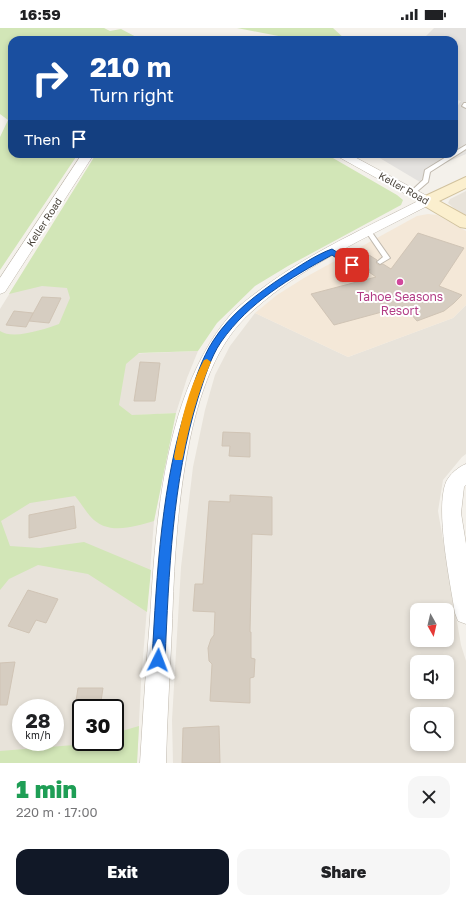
<!DOCTYPE html>
<html lang="en">
<head>
<meta charset="utf-8">
<style>
  :root { --surface:#fff; --page:#f6f6f6; --text:#202124; --muted:#757577; --accent:#111827 }
  body { margin:0; font-family:"Golos Text",sans-serif; background:var(--page); color:var(--text); height:100vh; display:flex; flex-direction:column; font-size:15px; white-space:nowrap }
  * { box-sizing:border-box; margin:0 }
  p { font-size:13px; color:var(--muted) }
  .icon { flex:none; width:22px; height:22px; fill:none; stroke:currentColor; stroke-width:2; stroke-linecap:round; stroke-linejoin:round }
  .map { position:relative; height:735px; overflow:hidden }
  .sheet { display:flex; flex-direction:column; background:var(--surface); flex:1 }
  .sheet>* { flex:none }
  .banner { position:absolute; left:8px; top:8px; width:450px; height:122px; border-radius:12px; box-shadow:0 2px 6px #0003; background:#1a4fa0; color:#fff; overflow:hidden }
  .needle { width:26px; rotate:172deg }
  .controls { position:absolute; left:410px; top:575px; display:grid; gap:8px }
  .controls a { display:grid; place-items:center; width:44px; height:44px; border-radius:8px; background:var(--surface); box-shadow:0 2px 6px #0003; font-size:20px }
  .speed { position:absolute; left:12px; top:671px; display:flex; gap:8px; font-size:20px; font-weight:700; text-align:center }
  .speed>* { display:grid; place-content:center; width:52px; height:52px; border-radius:50%; background:var(--surface); box-shadow:0 2px 6px #0003; line-height:1 }
  .speed small { font-size:10px; font-weight:400 }
  .speed .limit { border:2px solid #111; border-radius:6px; background:#fff; color:#111 }
  .pin { position:absolute; display:grid; place-items:center; width:34px; height:34px; color:#fff; margin:-17px; border-radius:8px; box-shadow:0 2px 6px #0006 }
  .me { position:absolute; width:44px; margin:-22px; rotate:3deg; stroke-linejoin:round; filter:drop-shadow(0 0 3px #0008) }
  .turn { display:flex; align-items:center; gap:14px; height:84px; padding:0 16px; font-size:18px }
  .turn .icon { width:52px; height:52px; stroke-width:2.5 }
  .turn b { display:block; font-size:28px; line-height:34px }
  .then { display:flex; align-items:center; height:38px; padding:0 16px; background:#0003; gap:8px; font-size:15px }
  .round { display:grid; place-items:center; flex:none; width:42px; height:42px; border-radius:12px; background:var(--page) }
  .summary { display:flex; align-items:center; justify-content:space-between; height:68px; padding:0 16px }
  h1 { font-size:24px; font-weight:800; line-height:30px; color:#1e9e55 }
  .action { display:flex; gap:8px; margin-top:auto; padding:8px 16px }
  .action a { flex:1; height:46px; border-radius:12px; background:var(--accent); color:#fff; font-size:16px; font-weight:800; line-height:46px; text-align:center }
  .action a+a { background:var(--page); color:var(--text) }
  .status { display:flex; justify-content:space-between; align-items:center; height:28px; padding:0 20px; background:var(--surface); direction:ltr }
  .status svg { height:11px; fill:currentColor }
  .map>svg:first-child { display:block }
  .residential { fill:#e8e3da; fill-rule:evenodd }
  .commercial { fill:#f4e8d8 }
  .green { fill:#d2e6b7 }
  .parking { fill:#e4e2df }
  .building { fill:#d6cdc1; stroke:#d0c4b5 }
  .lines { fill:none; stroke-linecap:round; stroke-linejoin:round }
  .lane-casing { stroke:#c0b9ae; stroke-width:2 }
  .street-casing { stroke:#c0b9ae; stroke-width:1 }
  .secondary-casing { stroke:#d1c29e; stroke-width:2 }
  .lane { fill:#fff; fill-rule:evenodd }
  .street { fill:#fff; fill-rule:evenodd }
  .secondary { fill:#fbefce; fill-rule:evenodd }
  .route { fill:#1a73e8; stroke:#114b97 }
  .slow { fill:#f59e0b }
  .hotel-dot { fill:#d1479c; stroke:#fff; stroke-width:1.5 }
  .labels { text-anchor:middle; dominant-baseline:central; stroke-width:4; stroke-linejoin:round; paint-order:stroke }
  .far-street-label { font-size:10px; fill:#484239; stroke:#fff }
  .hotel-label { font-size:12px; fill:#b23c85; stroke:#fff }
</style>
</head>
<body>
<div class="status"><b>16:59</b><svg viewBox="0 0 49 12"><path d="M0 12V9h3v3zM5 12V6h3v6zM10 12V3h3v9zM15 12V0h3v12zM26 1h20v11H26zM47 4h2v5h-2z"/></svg></div>
<div class="map">
<svg width="466" height="735" viewBox="0 0 466 735">
  <rect width="100%" height="100%" fill="#f4f1eb"/>
  <g class="residential">
    <path d="M466,163V187L454,180L448,175L450,171Z"/>
    <path d="M33,228L119,237L74,328L198,323L187,350L176,385L43,392L162,453L154,493L141,654L137,735H0V281ZM21,680H55V714H21ZM81,680H115V714H81Z"/>
    <path d="M466,277V426L462,429L443,452L438,483L461,617L466,633V735H173L172,692L181,539L193,439L205,382L215,347L230,318L255,285L348,329L453,290ZM417,582H447V612H417ZM417,634H447V664H417ZM417,686H447V716H417Z"/>
  </g>
  <path class="commercial" d="M428,186L437,187L466,203V277L453,290L348,329L255,285L277,267L304,250L417,188Z"/>
  <g class="green">
    <path d="M0,0H104L110,3L121,1L142,12H12V126H78L0,242V109L8,92L0,86Z"/>
    <path d="M237,0H333L346,12H299Z"/>
    <path d="M96,126H326L397,167L403,172L401,177L288,238L255,258L217,295L198,323L139,325L126,336L119,377L132,387L176,385L154,493C133,499 107,508 90,488C85,482 80,474 75,468L30,475L1,493L10,518L40,520L84,514L151,542L147,584L88,546L38,537L9,551L0,562V303C13,312 45,301 59,296L70,270L67,260L42,258L9,266Z"/>
    <path d="M139,698L137,735H0V723L74,717L84,714H115V705Z"/>
  </g>
  <path class="parking" d="M434,0H466V126L427,143L420,154L373,126H454V83L461,73L454,71V12H422Z"/>
  <g class="building">
    <path d="M418,205L464,220L439,258L462,267L454,275L444,283L417,293L404,278L334,297L311,266L376,249L369,244L370,241L367,239H362L355,234L369,227L377,232L376,235L379,237L383,236L391,241Z"/>
    <path d="M42,269L61,270L49,295L29,293Z"/>
    <path d="M14,283L33,285L26,299L6,297Z"/>
    <path d="M140,334L160,335L155,373H134Z"/>
    <path d="M223,404L250,405V429L229,428L230,418H222Z"/>
    <path d="M230,467L272,469V507L252,506L250,604H251V630L255,631L254,649L250,650V675L210,673L212,636L209,633L208,620L211,611L214,607L215,584L193,583L195,556H203L209,473L230,474Z"/>
    <path d="M74,478L76,500L29,510V487Z"/>
    <path d="M28,562L58,571L46,595L36,592L29,605L8,598Z"/>
    <path d="M15,634L7,677H0V635Z"/>
    <path d="M78,660H103L100,680H75Z"/>
    <path d="M219,698L220,735H182L183,700Z"/>
  </g>
  <g class="lines">
    <g class="lane-casing">
      <g id="lane">
        <path d="M464,75H466V80L462,78Z"/>
        <path d="M466,117V121L430,144L428,154L414,166H410V164L423,152L425,142L451,126H454V124Z"/>
        <path d="M369,202L371,203L390,230L380,236L377,234L383,229L366,204Z"/>
        <path d="M332,222L362,241L366,240L369,242L364,245H360L330,225V223Z"/>
      </g>
    </g>
    <g class="street-casing">
      <g id="street">
        <path d="M82,126H94L5,264L0,266V250Z"/>
        <path d="M335,126H349L431,170L433,173L431,176C368,209 298,239 246,289C180,352 175,512 172,599C170,644 167,690 166,735H140C143,687 146,639 150,591C156,492 164,361 233,284C243,274 256,265 268,256C314,223 367,199 418,173L337,128Z"/>
        <path d="M466,436V457L464,459L461,485L466,516V596L458,593L455,585C450,553 435,482 446,454C450,446 458,439 466,436Z"/>
      </g>
    </g>
    <g class="secondary-casing">
      <path id="secondary" d="M466,149V160L439,173L466,188V200L460,199L421,176L419,173L421,170Z"/>
    </g>
    <use href="#lane" class="lane"/>
    <use href="#street" class="street"/>
    <use href="#secondary" class="secondary"/>
  </g>
  <path class="route" d="M332,221L355,235V239H349L332,227C290,250 249,274 221,314C210,330 204,352 198,370C172,455 169,544 165,632L163,636L158,638L154,636L152,632C157,544 161,455 189,371C195,352 202,330 213,313C230,286 258,265 284,248C298,239 317,226 332,221Z"/>
  <path class="slow" d="M207,331L211,334C198,364 189,397 183,429L182,432H175L174,429C180,397 188,361 204,332Z"/>
  <circle class="hotel-dot" cx="400" cy="254" r="4"/>
  <g class="labels">
    <g class="far-street-label">
      <text transform="translate(404 160) rotate(29)">Keller Road</text>
      <text transform="translate(44 194) rotate(-57)">Keller Road</text>
    </g>
    <g class="hotel-label">
      <text x="400" y="268">Tahoe Seasons<tspan x="400" dy="14">Resort</tspan></text>
    </g>
  </g>
</svg>
<div class="controls">
<a><svg class="needle" viewBox="-14 -14 28 28"><path d="M0-13l5 13h-10z" fill="#e53935"/><path d="M0 13l5-13h-10z" fill="#757577"/></svg></a>
<a><svg class="icon" aria-label="sound" viewBox="0 0 24 24"><path d="M4 9h4l5-4v14l-5-4H4zM17 9q2 3 0 6"/></svg></a>
<a><svg class="icon" aria-label="search" viewBox="0 0 24 24"><circle cx="10" cy="10" r="6"/><path d="M15 15l6 6"/></svg></a>
</div>
<div class="speed"><div>28<small>km/h</small></div><div class="limit">30</div></div>
<div class="pin" style="left:352px;top:237px;background:#d93025"><svg class="icon" aria-label="arrive" viewBox="0 0 24 24"><path d="M6 21V4h12l-3 4 3 4H6"/></svg></div>
<svg class="me" style="left:158px;top:632px" viewBox="-20 -20 40 40"><path d="M0-17L14 15 0 8-14 15z" fill="#1a73e8" stroke="#fff" stroke-width="4"/></svg>
<div class="banner">
<div class="turn"><svg class="icon" aria-label="right" viewBox="0 0 24 24"><path d="M7 20v-9h11M14 6l5 5-5 5"/></svg><div><b>210 m</b>Turn right</div></div>
<div class="then">Then<svg class="icon" aria-label="arrive" viewBox="0 0 24 24"><path d="M6 21V4h12l-3 4 3 4H6"/></svg></div>
</div>
</div>
<section class="sheet">
<div class="summary"><div><h1>1 min</h1><p>220 m · 17:00</p></div><a class="round"><svg class="icon" aria-label="close" viewBox="0 0 24 24"><path d="M6 6l12 12M18 6L6 18"/></svg></a></div>
<div class="action"><a>Exit</a><a>Share</a></div>
</section>
</body>
</html>
